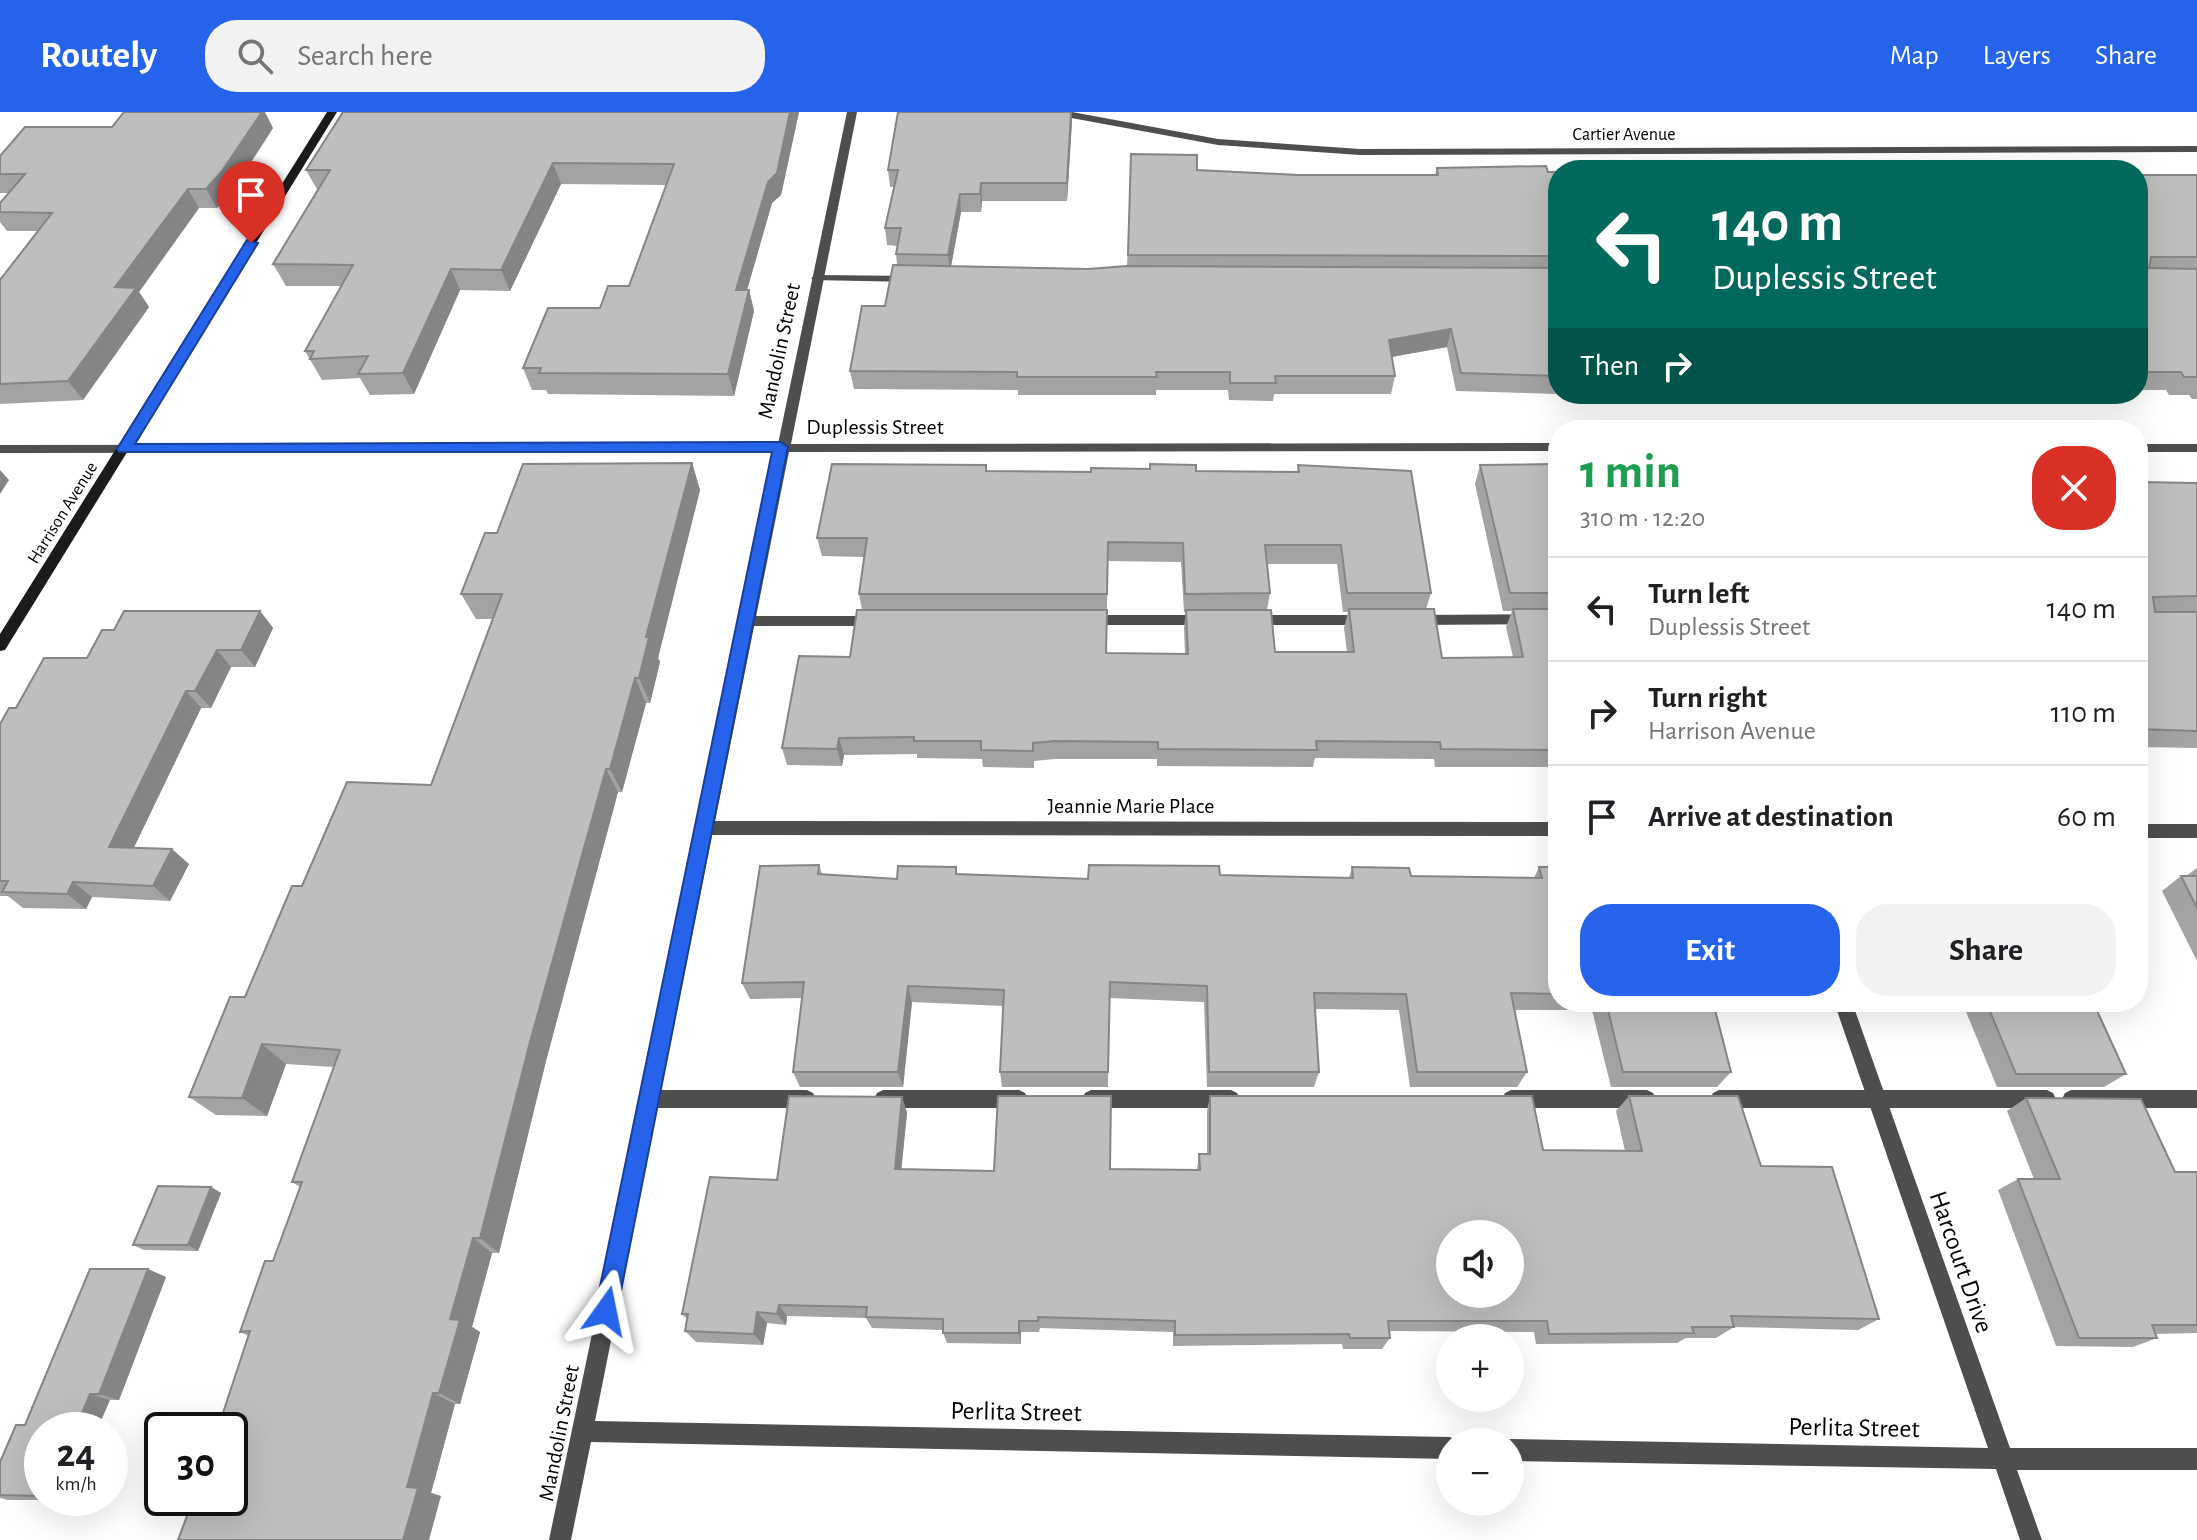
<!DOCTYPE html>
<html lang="en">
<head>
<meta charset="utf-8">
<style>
  :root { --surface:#fff; --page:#f2f2f2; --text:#202124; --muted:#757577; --line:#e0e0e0; --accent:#2563eb }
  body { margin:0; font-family:"Alegreya Sans",sans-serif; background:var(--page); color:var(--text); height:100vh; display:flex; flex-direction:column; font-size:30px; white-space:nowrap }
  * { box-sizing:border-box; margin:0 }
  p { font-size:26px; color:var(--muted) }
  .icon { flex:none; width:44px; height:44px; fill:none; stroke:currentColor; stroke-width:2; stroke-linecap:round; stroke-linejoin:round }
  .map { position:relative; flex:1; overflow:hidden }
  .drawer { position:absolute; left:1548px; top:308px; width:600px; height:592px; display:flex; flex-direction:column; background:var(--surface); border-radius:32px; box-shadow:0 8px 32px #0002 }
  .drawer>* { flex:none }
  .guide { position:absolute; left:1548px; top:48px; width:600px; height:244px; border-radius:32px; box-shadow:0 8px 32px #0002; background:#00695c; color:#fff; overflow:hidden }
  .buttons { position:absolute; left:1436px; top:1108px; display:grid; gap:16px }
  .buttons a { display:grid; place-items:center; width:88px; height:88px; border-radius:50%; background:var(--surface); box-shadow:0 8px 32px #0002; font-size:40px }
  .speed { position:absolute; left:24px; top:1300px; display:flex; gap:16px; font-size:40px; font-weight:700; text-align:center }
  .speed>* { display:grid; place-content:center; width:104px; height:104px; border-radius:50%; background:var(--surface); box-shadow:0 8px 32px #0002; line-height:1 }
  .speed small { font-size:20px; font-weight:400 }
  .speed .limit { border:4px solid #111; border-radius:12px; background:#fff; color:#111 }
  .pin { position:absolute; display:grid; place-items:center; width:68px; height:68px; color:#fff; margin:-82px -34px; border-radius:50% 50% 50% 0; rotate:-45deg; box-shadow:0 0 8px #0007 }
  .pin .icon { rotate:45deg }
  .me { position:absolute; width:88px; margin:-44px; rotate:12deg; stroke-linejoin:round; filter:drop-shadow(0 0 6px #0008) }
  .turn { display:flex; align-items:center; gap:28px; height:168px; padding:0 32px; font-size:36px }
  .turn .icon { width:104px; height:104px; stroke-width:2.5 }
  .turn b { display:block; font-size:56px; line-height:68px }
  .then { display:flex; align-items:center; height:76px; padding:0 32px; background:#0003; gap:16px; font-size:30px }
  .round { display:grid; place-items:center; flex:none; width:84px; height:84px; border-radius:32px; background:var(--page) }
  .headline { display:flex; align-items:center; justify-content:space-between; height:136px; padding:0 32px }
  h1 { font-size:48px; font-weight:600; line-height:60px; color:#1e9e55 }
  .primary-button { display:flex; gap:16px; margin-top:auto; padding:16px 32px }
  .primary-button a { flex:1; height:92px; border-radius:32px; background:var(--accent); color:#fff; font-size:32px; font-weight:600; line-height:92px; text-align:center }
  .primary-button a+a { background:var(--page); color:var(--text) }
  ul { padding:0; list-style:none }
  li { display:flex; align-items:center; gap:24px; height:104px; padding:0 32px; border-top:2px solid var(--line) }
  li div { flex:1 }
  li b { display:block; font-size:30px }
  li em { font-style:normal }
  header { display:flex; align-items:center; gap:48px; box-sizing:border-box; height:112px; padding:0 40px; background:var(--accent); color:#fff }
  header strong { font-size:38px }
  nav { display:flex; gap:44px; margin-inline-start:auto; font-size:28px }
  .search { width:560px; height:72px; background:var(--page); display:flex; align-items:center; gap:20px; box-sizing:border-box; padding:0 28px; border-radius:32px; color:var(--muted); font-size:30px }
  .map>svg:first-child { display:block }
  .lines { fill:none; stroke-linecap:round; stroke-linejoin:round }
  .lane { fill:#4e4e4e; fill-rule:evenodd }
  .street { fill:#4e4e4e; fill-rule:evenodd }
  .secondary { fill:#1b1b1b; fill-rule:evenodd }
  .wall { fill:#a3a3a3; fill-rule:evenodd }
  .shaded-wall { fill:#858585 }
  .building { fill:#bebebe; stroke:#858585; stroke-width:2; fill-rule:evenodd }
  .route { fill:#2563eb; stroke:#184099; stroke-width:2 }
  .labels { text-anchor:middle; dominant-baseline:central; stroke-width:6; stroke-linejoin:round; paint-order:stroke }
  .far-street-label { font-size:18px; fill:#000; stroke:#fff }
  .street-label { font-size:22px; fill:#000; stroke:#fff }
  .near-street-label { font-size:26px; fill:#000; stroke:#fff }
</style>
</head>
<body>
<header>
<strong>Routely</strong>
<div class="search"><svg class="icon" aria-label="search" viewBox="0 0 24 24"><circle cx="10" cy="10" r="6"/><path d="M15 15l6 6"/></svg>Search here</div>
<nav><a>Map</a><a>Layers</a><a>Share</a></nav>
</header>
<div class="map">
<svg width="2197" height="1428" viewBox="0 0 2197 1428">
  <rect width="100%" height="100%" fill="#fff"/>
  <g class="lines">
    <g class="lane">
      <path d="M817,163L912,164L918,167L912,170L813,168L811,166Z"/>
      <path d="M1558,502V512L1416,513L1409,508L1416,503Z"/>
      <path d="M1088,503H1204L1211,508L1204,513H1088L1081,508Z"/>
      <path d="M1252,503H1368L1375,508L1368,513H1252L1245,508Z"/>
      <path d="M746,504H876L883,509L876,514H746L739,509Z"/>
      <path d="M649,978H807L813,981L816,987L813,993L807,996H649L643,993L640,987L643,981Z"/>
      <path d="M883,978H1019L1025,981L1028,987L1025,993L1019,996H883L877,993L874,987L877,981Z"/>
      <path d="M1091,978H1231L1237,981L1240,987L1237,993L1231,996H1091L1085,993L1082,987L1085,981Z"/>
      <path d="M1511,978H1647L1653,981L1656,987L1653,993L1647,996H1511L1505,993L1502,987L1505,981Z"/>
      <path d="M1719,978H2047L2053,981L2056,987L2053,993L2047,996H1719L1713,993L1710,987L1713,981Z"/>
      <path d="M2071,978H2197V996H2071L2065,993L2062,987L2065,981Z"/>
    </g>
    <g class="street">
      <path d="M847,0H857L791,332L1558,331V339L789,340L715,709L1558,710V724L712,723L595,1309L1450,1325L1458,1330H1450V1347L591,1330L571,1428H549L776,340L0,341V333L778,332Z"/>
      <path d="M1050,0H1072L1218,27L1360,37L2197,34V40L1360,43L1218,33L1055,3Z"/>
      <rect x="2138" y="332" width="59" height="8"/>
      <rect x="2138" y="712" width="59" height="14"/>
      <path d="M1834,890H1852L2010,1336H2197V1358H2017L2042,1428H2020L1996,1357L1510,1349V1330H1504L1510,1327L1988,1336Z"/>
    </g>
    <path class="secondary" d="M327,0H337L5,538L0,539V522Z"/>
  </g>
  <g class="wall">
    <path d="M343,0H799L781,83L772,91L747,178H749L754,199L734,284L548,282L546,278H532L523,256L629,174L666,73L561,72L510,179L460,178L414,282L370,283L360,266L322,268L305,239L341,174H286L273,152L318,79L306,58Z"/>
    <path d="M1072,9L1067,89H982L981,100H961L951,154L1088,157L1127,154L1131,42L1197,58L1298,63H1435L1437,56L1558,60V282L1456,279L1447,235L1392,245L1395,264L1391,282H1274L1273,289L1229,288L1228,278H1156V283H1018V278L854,277L850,259L885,194L897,153L896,142L898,134L887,133L885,116L894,75H890L888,58Z"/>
    <path d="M112,15L273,16L233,78L217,96H199L139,180L149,195L83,288L0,292V168L37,119H7L0,110V91L9,81H0V44Z"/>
    <path d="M2138,63H2197V287H2192L2189,283H2169L2166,278H2138Z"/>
    <path d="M1566,282H1670L1593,283Z"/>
    <path d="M1831,282H1959L1955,287L1857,286Z"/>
    <path d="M692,351L700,378L658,546L660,550L650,591H646L622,680H618L546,949L499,1141H492L472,1215L480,1220L460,1292H455L431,1381L441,1384L192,1389L182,1387L221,1307L249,1224L240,1220L273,1149L300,1075L292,1070L334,955L286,952L267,1004L216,1003L189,985L245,885L302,774L431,673L493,507H476L461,482L497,421Z"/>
    <path d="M1558,352V655H1435L1434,647L1315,646L1313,655L1157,654V647H1055L1034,649V656L983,655L982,647L917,646V642L844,643L842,654L787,653L782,636L850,545L862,498L859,482L864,445L822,444L817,426L987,359L1297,360L1298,353L1431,481L1426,497L1442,546L1513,545L1506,515L1512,499H1503L1475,372L1480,353ZM1108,449L1181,450L1184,500H1186L1184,516L1185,542L1106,541ZM1267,452H1337L1343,500H1348L1344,516L1347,540H1275L1267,498L1270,481Z"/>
    <path d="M2138,370L2197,371V636L2138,635Z"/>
    <path d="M260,499L273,516L255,555H231L211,596H201L134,735L189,752L170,789L92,785L86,797L23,796L8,784H0V612L16,596L87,546Z"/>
    <path d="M819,753L822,762L897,767L958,762L1088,767L1220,763L1349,766L1352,755L1411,764L1534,766L1539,755H1558V890H1713L1731,960L1717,975H1611L1592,898H1515L1527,960L1517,975H1410L1399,898L1315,897L1319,960L1314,975H1207L1204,890L1109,886L1108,975H1002L1000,960L1004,894L912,890L903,975H800L793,960L802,886L750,887L742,871Z"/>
    <path d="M2197,756V849L2162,779L2181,764H2186Z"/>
    <path d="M1962,890H2093L2126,962L2104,975H1997Z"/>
    <path d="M1210,984L1543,1038L1625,1039L1616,999L1629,984L1761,1054L1879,1207L1858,1218L1734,1215L1716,1226H1686L1677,1231L1536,1232L1534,1220L1389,1219L1390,1226L1382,1237H1343L1342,1232L1173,1234V1220L1040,1216L1039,1220H1021V1232L947,1231L943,1221V1218L872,1216L866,1206L787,1204L786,1213L767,1211L763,1233L696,1230L685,1219L687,1207L682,1202L777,1068L902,985L907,1001L901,1058L994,1059L1197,1058L1199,1042H1207V999Z"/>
    <path d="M2026,986L2175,1060H2197V1221L2155,1222L2157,1226L2133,1235L2056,1234L1998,1078L2018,1067H2034L2007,999Z"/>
    <path d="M211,1075L221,1081L198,1139L144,1138L133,1133Z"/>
    <path d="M166,1165L119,1288H110L42,1318V1386H70L69,1388H8L0,1386V1350L25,1313Z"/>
  </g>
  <g class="shaded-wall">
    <path d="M262,0H265L273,16L233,78L217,96L206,77Z"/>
    <path d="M790,0H799L781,83L772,91L741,199L736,178L768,70Z"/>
    <path d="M1071,0L1072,9L1067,89V71Z"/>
    <path d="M553,51L561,72L510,179L501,158Z"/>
    <path d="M981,71L982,89L981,100L980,82Z"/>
    <path d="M188,77L199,96L139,180L149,195L83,288L68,269L115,175Z"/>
    <path d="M960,82L961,100L950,160L948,143Z"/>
    <path d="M451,157L460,178L414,282L403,261Z"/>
    <path d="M749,178L754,199L734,284L728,262Z"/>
    <path d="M1451,217L1447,235L1385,246L1389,228Z"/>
    <path d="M692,351L700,378L658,546L660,550L650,591L639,566L646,525Z"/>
    <path d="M0,358L9,368L0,382Z"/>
    <path d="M260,499L273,516L255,555L241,538Z"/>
    <path d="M217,538L231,555L211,596L195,579Z"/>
    <path d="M635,566L646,591L622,680L610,657Z"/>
    <path d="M186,579L201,596L127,750L109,735Z"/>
    <path d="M839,626L844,643L842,654L837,637Z"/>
    <path d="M606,657L618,680L546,949L499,1141L480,1126L530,930Z"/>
    <path d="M172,737L189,752L170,789L153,774Z"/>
    <path d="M73,770L92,785L86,797L67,782Z"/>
    <path d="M908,874L912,890L903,975L898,960Z"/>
    <path d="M262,932L286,952L267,1004L242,986Z"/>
    <path d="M902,985L907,1001L900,1071L895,1057Z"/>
    <path d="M211,1075L221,1081L198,1139L188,1133Z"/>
    <path d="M473,1126L492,1141L472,1215L480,1220L460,1292L439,1281L450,1207Z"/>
    <path d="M148,1157L166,1165L119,1288L99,1282Z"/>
    <path d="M779,1193L787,1204L786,1213L777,1202Z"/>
    <path d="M757,1200L767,1211L763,1233L754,1222Z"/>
    <path d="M1019,1209L1021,1220V1232L1019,1221Z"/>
    <path d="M433,1281L455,1292L431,1381L441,1384L429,1428H403L407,1375Z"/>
    <path d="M90,1282L110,1288L97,1318H75Z"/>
  </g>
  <g class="building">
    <path d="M124,0H262L222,59L206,77H188L115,175L136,176L68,269L0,272V168L52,101L0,100V91L25,62H0V44L25,15H112Z"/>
    <path d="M343,0H790L777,61L768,70L736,178H749L728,262L539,261L541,256H523L548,196H600L608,174H629L674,52L553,51L501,158L451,157L403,261L358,262L368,244L310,247L314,239H305L353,153L273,152L330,58H306Z"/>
    <path d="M898,0H1071L1067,71H981L980,82H960L948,143L896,142L901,116H885L898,58H888Z"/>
    <path d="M1131,42L1197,43V58L1298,63H1438L1437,56L1546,54L1548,60H1558V144L1128,143Z"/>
    <path d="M2138,63H2197V145H2151L2149,156L2197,157V265H2184L2181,260H2138Z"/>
    <path d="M893,153L1088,157L1127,154L1558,156V264L1461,261L1451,217L1389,228L1395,264H1275L1276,271H1230V260H1156L1157,265H1017V260L850,259L862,194H885Z"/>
    <path d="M692,351L646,525H649L639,566H635L610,657H606L530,930L480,1126H473L450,1207L460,1208L439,1281H433L407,1375L418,1376L403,1428H178L193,1388L182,1386H230V1318H207L211,1307H221L250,1219L240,1220L265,1149H273L302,1070H292L340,938L262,932L242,986L189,985L230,885H245L292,774H302L347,670L431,673L502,482H461L485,421H497L523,352Z"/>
    <path d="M832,352L986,353V359L1091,360V356L1150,357V352L1196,353V359L1299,360L1298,353L1411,359L1431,481H1347L1341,433H1265L1270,481L1185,482L1183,431L1108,430L1107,482H859L867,426H817Z"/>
    <path d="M1555,352H1558V481H1510L1480,353Z"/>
    <path d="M2138,370L2197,371V484L2153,485L2155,500H2197V619L2138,617Z"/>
    <path d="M1349,497H1434L1442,546L1523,545L1513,497H1558V638L1441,637L1440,630L1316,629L1317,638L1158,637V630L1055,629L1033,631V639L981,638V629H914V625L839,626L837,637L782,636L799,544L850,545L857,498H1107L1106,541L1188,542L1186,498H1271L1275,540H1354Z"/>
    <path d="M124,499H260L241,538H217L195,579H186L109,735L172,737L153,774L73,770L67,782L2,780L8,769H0V612L9,596H16L44,546H87L102,518H114Z"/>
    <path d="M819,753L818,762L897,767L898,754L956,755V762L1088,767L1089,753L1219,754L1220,763L1353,766L1352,755L1409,756L1411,764L1542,766L1539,755H1558V882L1511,881L1527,960H1417L1406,882L1314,881L1319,960H1209L1207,874L1110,870L1108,960H1000L1004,878L908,874L898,960H793L804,870L742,871L760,754Z"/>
    <path d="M2181,764H2197V796Z"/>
    <path d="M1606,890H1713L1731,960H1623Z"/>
    <path d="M1986,890H2093L2126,962H2016Z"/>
    <path d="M789,984L902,985L895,1057L994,1059L998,984H1111L1110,1057L1200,1058L1199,1042H1210V984H1532L1543,1038L1642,1039L1629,984H1738L1761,1054L1832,1055L1879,1207L1731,1204L1734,1215H1692L1694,1221L1549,1222L1547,1209H1388L1390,1226H1350L1349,1222L1175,1223V1209L1038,1205V1209H1019V1221H943V1207L866,1205L867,1195L779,1193L777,1202L757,1200L754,1222L685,1219L688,1202H682L710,1065L777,1068ZM1450,1122H1510V1182H1450Z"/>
    <path d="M2026,986L2141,987L2175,1060H2197V1213H2152L2157,1226H2079L2018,1067H2060Z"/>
    <path d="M158,1074L211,1075L188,1133H133Z"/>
    <path d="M90,1157H148L99,1282H90L75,1318H42V1384L0,1383V1350L16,1313H25Z"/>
  </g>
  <path class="route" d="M247,128L258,131L135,332L781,330L788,335L617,1199L614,1207L606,1210L598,1207L595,1199L772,340H119L117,337Z"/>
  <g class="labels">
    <g class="far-street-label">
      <text x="1624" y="23">Cartier Avenue</text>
      <text transform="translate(63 401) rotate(-58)">Harrison Avenue</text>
    </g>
    <g class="street-label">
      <text transform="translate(779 239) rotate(-78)">Mandolin Street</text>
      <text x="875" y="315">Duplessis Street</text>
      <text x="1131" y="694">Jeannie Marie Place</text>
      <text transform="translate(559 1321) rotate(-79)">Mandolin Street</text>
    </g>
    <g class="near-street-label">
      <text transform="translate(1961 1150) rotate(71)">Harcourt Drive</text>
      <text transform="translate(1016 1300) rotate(1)">Perlita Street</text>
      <text transform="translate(1854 1316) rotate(1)">Perlita Street</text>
    </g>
  </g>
</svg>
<div class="buttons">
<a><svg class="icon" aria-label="sound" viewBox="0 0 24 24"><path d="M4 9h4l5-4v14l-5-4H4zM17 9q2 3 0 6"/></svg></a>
<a>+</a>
<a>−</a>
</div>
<div class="speed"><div>24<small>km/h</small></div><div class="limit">30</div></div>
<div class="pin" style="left:251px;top:131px;background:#d93025"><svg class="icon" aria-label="arrive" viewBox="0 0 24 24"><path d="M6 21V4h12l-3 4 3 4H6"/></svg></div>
<svg class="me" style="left:606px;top:1199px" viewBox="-20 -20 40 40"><path d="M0-17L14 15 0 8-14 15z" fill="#2563eb" stroke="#fff" stroke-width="4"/></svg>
<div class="guide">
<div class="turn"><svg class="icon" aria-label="left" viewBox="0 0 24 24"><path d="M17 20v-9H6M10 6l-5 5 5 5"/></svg><div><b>140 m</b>Duplessis Street</div></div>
<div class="then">Then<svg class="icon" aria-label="right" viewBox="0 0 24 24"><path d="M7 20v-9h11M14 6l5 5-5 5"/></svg></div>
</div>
<section class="drawer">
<div class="headline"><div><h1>1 min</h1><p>310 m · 12:20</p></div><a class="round" style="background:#d93025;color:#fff"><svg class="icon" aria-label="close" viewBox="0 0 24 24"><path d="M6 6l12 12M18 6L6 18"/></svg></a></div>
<ul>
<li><svg class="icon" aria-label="left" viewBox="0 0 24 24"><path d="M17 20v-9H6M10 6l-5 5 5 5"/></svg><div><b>Turn left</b><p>Duplessis Street</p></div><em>140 m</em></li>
<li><svg class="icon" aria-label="right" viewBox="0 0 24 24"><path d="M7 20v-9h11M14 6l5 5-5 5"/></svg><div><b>Turn right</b><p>Harrison Avenue</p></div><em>110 m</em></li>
<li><svg class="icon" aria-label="arrive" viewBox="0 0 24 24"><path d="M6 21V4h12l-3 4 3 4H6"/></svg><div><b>Arrive at destination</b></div><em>60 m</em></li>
</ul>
<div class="primary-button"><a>Exit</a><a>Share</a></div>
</section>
</div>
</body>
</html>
